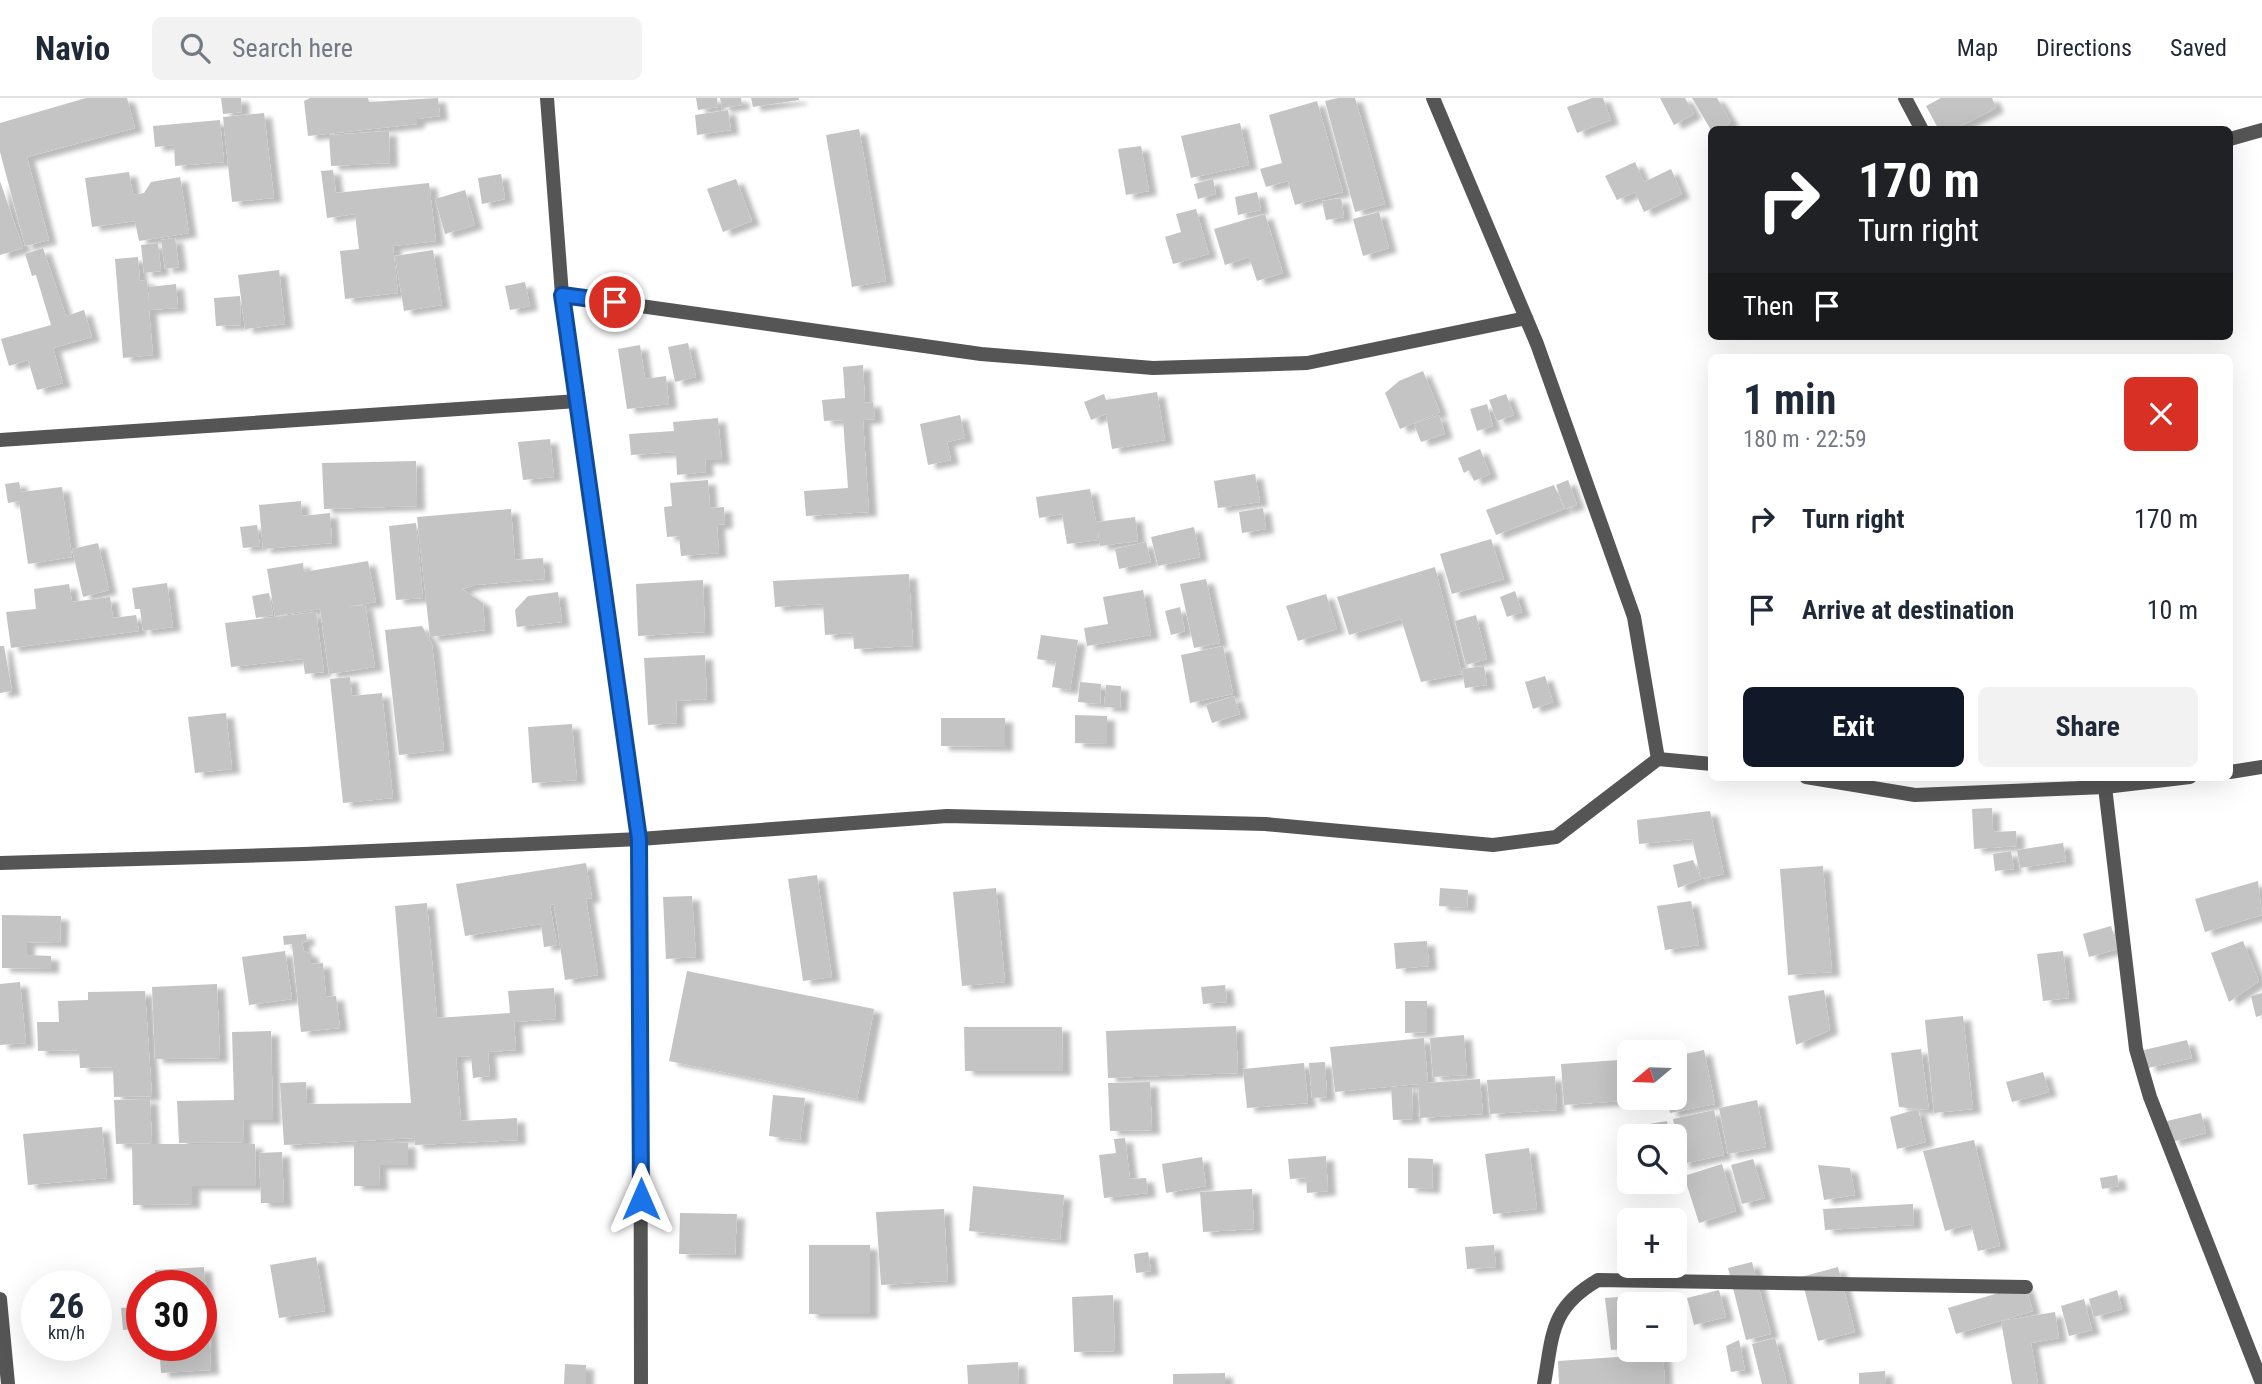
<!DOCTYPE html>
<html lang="en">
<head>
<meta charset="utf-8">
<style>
  :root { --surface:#fff; --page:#f2f2f3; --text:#1f2937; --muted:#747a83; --line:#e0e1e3; --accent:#111827 }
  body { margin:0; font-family:"Roboto Condensed",sans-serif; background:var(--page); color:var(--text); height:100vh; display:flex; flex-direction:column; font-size:26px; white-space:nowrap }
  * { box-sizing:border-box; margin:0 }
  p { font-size:23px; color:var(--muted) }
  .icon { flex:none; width:38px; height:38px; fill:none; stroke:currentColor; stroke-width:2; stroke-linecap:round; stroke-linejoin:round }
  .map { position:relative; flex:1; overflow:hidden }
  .drawer { position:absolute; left:1708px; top:256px; width:525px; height:427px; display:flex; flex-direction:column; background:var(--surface); border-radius:10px; box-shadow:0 7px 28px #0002 }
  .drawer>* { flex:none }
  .guide { position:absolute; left:1708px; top:28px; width:525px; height:214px; border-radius:10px; box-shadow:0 7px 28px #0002; background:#202124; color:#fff; overflow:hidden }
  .needle { width:46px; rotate:251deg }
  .buttons { position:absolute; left:1617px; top:942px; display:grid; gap:14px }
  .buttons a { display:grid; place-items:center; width:70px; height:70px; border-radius:10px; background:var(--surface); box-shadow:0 7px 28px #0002; font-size:35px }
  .speed { position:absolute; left:21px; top:1172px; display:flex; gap:14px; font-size:35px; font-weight:700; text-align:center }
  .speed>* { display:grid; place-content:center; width:91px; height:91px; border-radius:50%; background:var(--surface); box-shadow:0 7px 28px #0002; line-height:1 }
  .speed small { font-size:18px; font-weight:400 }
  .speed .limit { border:10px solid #d22; background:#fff; color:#111 }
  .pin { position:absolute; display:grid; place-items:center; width:60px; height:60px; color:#fff; margin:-30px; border:4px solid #fff; border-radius:50%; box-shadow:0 2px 7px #0007 }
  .me { position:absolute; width:77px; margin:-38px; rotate:0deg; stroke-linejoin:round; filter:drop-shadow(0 0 5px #0008) }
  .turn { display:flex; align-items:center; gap:24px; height:147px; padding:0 35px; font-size:32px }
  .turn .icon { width:91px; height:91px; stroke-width:2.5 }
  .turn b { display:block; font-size:49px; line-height:60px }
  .then { display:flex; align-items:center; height:66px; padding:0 35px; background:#0003; gap:14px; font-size:26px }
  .round { display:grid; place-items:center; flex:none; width:74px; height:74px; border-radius:10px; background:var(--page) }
  .headline { display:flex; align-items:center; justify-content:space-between; height:119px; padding:0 35px }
  h1 { font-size:42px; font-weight:700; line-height:52px }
  .primary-button { display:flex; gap:14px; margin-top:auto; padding:14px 35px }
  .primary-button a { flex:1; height:80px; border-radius:10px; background:var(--accent); color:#fff; font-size:28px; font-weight:700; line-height:80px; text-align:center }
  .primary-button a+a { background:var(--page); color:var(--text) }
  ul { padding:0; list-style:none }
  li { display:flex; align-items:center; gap:21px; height:91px; padding:0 35px }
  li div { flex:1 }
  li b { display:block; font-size:26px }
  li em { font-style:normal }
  header { display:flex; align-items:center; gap:42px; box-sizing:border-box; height:98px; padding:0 35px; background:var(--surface); border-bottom:2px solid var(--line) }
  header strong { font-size:33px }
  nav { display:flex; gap:38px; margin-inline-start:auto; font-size:24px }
  .search { width:490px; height:63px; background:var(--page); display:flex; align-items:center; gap:18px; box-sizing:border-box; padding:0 24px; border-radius:10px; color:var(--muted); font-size:26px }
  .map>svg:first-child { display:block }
  .building { fill:#c4c4c4; filter:url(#shadow) }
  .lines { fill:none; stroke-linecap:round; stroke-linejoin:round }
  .minor { stroke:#555; stroke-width:14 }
  .route-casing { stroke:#114b97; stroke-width:18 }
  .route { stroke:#1a73e8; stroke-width:12 }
</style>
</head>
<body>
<header>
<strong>Navio</strong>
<div class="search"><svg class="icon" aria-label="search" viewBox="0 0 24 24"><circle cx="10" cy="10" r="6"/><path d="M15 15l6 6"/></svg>Search here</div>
<nav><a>Map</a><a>Directions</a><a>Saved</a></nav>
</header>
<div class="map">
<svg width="2262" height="1286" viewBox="0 0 2262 1286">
  <defs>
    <filter id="shadow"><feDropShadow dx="8" dy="4.5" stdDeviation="2" flood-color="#0004"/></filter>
  </defs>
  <rect width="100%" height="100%" fill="#fff"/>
  <g class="building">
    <path d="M86,0H127L135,30L27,59L49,142L25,148L0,54V25Z"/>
    <path d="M221,0H241L242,14L223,16Z"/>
    <path d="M310,0H368L369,4L438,0L440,18L417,21V26L308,38L304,3Z"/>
    <path d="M696,0H717L718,9L698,12Z"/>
    <path d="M720,0H741L742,7L722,10Z"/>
    <path d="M751,0H799V2L753,9Z"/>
    <path d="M1338,0H1355L1385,106L1355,114L1325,3Z"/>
    <path d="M1592,0H1603L1611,22L1577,35L1567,9Z"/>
    <path d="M1660,0H1685L1694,16L1674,27Z"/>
    <path d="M1692,0H1717L1731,24L1720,32H1711Z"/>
    <path d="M1941,0H1992L1996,10L1953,32H1939L1926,8Z"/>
    <path d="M1317,3L1343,94L1295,107L1288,83L1266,89L1260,71L1282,65L1269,17Z"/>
    <path d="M728,12L731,32L697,37L695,17Z"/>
    <path d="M264,15L274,100L232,104L223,19Z"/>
    <path d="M220,22L224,64L175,68L174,47L155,49L153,28Z"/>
    <path d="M1240,25L1249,67L1191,80L1181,38Z"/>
    <path d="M859,31L886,183L852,189L826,37Z"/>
    <path d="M389,33L390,65L331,68L329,37Z"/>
    <path d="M1141,48L1149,93L1126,97L1118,51Z"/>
    <path d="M1635,64L1644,84L1671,71L1682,96L1644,114L1635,94L1617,102L1605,78Z"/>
    <path d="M333,72L336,95L429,85L436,143L393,148L398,195L345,201L340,153L359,151L355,116L327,120L321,73Z"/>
    <path d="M129,74L133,97L144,95L151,84L180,79L189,135L139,143L135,123L92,129L85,80Z"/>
    <path d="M501,76L505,101L482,106L478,80Z"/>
    <path d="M736,81L752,123L723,134L707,91Z"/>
    <path d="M1213,81L1216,96L1198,101L1194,86Z"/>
    <path d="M0,83L23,150L0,157Z"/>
    <path d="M465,92L475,127L445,136L435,101Z"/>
    <path d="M1257,94L1261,112L1238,117L1235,99Z"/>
    <path d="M1341,100L1344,119L1326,122L1322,103Z"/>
    <path d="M1196,111L1209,156L1173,166L1165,139L1181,134L1176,116Z"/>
    <path d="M1379,114L1389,150L1363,158L1353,121Z"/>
    <path d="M1265,116L1283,175L1257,183L1249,159L1225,167L1214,131Z"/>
    <path d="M175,140L179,169L165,171L161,142Z"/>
    <path d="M158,145L161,173L144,175L141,147Z"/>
    <path d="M43,150L66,218L84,212L92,239L53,250L63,285L37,292L28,262L9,268L1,241L51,227L36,177L32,178L25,156Z"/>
    <path d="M433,152L442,207L404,213L395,158Z"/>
    <path d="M138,159L140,183L147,182L149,205V189L176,186L178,210L149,212L153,257L123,260L115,161Z"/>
    <path d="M279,172L285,226L245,231L238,177Z"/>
    <path d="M525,184L530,208L510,212L505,188Z"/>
    <path d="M240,198L241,227L216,228L214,200Z"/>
    <path d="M688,245L696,279L675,284L668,249Z"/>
    <path d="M640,247L645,281L666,278L669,306L627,311L618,251Z"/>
    <path d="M863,267L865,305L873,304L875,321L863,322L869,414L806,418L804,393L848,390L843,322L824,323L822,302L845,300L843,269Z"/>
    <path d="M1423,273L1440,314L1400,331L1385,295L1399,283Z"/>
    <path d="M1157,294L1165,342L1112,351L1106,316L1091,322L1084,304L1104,296L1106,302Z"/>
    <path d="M1506,296L1514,317L1497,323L1489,302Z"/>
    <path d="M1487,306L1493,328L1477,333L1470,311Z"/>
    <path d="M960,317L965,340L947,344L951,362L928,367L920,326Z"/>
    <path d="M1439,317L1445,336L1421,344L1414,326Z"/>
    <path d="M718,320L722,362H705L706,374L677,377L676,354L631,357L629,336L674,333L673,324Z"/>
    <path d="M550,341L554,379L523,382L518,344Z"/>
    <path d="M1480,351L1490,376L1474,383L1469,372L1464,375L1458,360Z"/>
    <path d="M416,363L417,408L324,411L322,365Z"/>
    <path d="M1255,376L1260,404L1218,410L1214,383Z"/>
    <path d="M708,382L710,410L724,409L725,426L717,427L719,455L681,458L679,438L667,439L664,409L672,408L670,385Z"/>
    <path d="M1568,382L1577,407L1565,411L1556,387Z"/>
    <path d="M19,384L21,394L62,389L72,459L28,466L19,403L8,405L5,386Z"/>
    <path d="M1554,387L1564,411L1496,437L1486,412Z"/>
    <path d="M1090,391L1096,424L1135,419L1138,443L1100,448L1098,433V442L1067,446L1062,416L1039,420L1036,399Z"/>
    <path d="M301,403L302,418L330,415L332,445L263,451L259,407Z"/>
    <path d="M1263,410L1266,431L1242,435L1239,414Z"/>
    <path d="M511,411L515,462L543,460L545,481L475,487L462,491L483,505L485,532L430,539L417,419Z"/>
    <path d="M416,425L423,500L396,502L389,428Z"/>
    <path d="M257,427L260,448L243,450L240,429Z"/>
    <path d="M1194,429L1200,459L1158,468L1151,439Z"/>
    <path d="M1491,441L1504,481L1452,496L1440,456Z"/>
    <path d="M1146,444L1151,464L1119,471L1115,451Z"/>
    <path d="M98,445L109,492L83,499L72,451Z"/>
    <path d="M368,463L376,504L346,509L365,507L375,569L329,576L320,511L275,518L267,471L303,465L304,474Z"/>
    <path d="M1435,469L1462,576L1421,584L1401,521L1349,537L1337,499Z"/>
    <path d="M909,476L913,548L854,551L853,535L825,537L823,506L775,509L773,483Z"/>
    <path d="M1206,481L1220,545L1194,550L1180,486Z"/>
    <path d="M703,482L705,534L638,538L636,486Z"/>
    <path d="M167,485L173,529L143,533L140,511H135L132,490Z"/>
    <path d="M69,486L72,504L110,499L113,520L136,517L139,533L11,550L6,514L36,511L34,491Z"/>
    <path d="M1143,492L1151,537L1087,548L1084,530L1108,526L1103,499Z"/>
    <path d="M1515,493L1522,514L1507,519L1500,499Z"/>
    <path d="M558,494L562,524L517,529L515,512L528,498Z"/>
    <path d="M269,495L273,517L256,520L252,498Z"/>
    <path d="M1326,496L1337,531L1298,543L1286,508Z"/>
    <path d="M1180,509L1185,533L1171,537L1165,513Z"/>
    <path d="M316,514L324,574L305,576L303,561L231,569L225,525Z"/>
    <path d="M1476,517L1487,561L1466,567L1455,523Z"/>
    <path d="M422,528L432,546L444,652L399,657L385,532Z"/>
    <path d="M1041,537L1078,542L1070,592L1052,589L1056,564L1037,561Z"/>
    <path d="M0,548H4L12,593L0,595Z"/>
    <path d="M1223,548L1233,596L1190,605L1181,557Z"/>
    <path d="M705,557L707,601L676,603L677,625L648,627L644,560Z"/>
    <path d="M1484,568L1487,587L1465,590L1462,571Z"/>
    <path d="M1545,578L1553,604L1533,611L1525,584Z"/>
    <path d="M350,579L352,598L382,595L393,700L343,705L330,581Z"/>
    <path d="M1080,584L1101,586L1100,606L1078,604Z"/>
    <path d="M1106,587L1121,588L1120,610L1104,609Z"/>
    <path d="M1234,598L1240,616L1212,625L1206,607Z"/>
    <path d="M226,615L232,671L195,675L188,619Z"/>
    <path d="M1075,617L1107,618V646L1075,645Z"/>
    <path d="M941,620H1005V649L941,648Z"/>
    <path d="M572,626L577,682L532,685L528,629Z"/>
    <path d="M1992,710L1993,734L2016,733L2017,748L1974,751L1972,711Z"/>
    <path d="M1710,713L1724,776L1701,781L1692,741L1639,746L1637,722Z"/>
    <path d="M2063,745L2066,763L2020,770L2017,752Z"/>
    <path d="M2011,753L2014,771L1995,773L1993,756Z"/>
    <path d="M1693,762L1701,781L1678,790L1673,767Z"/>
    <path d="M586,765L592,800L586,801L598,877L565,882L554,806L550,807L557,847L544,849L541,826L465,838L456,786Z"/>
    <path d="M1823,768L1832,874L1788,877L1780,771Z"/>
    <path d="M817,777L832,879L803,883L788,781Z"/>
    <path d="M2258,783L2262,817L2205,834L2195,801Z"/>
    <path d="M996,790L1005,884L962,888L953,794Z"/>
    <path d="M1440,790L1468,792L1467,810L1439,808Z"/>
    <path d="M692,798L696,859L666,861L663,799Z"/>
    <path d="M1691,803L1699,847L1665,852L1657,808Z"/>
    <path d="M427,805L437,920L510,915L508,893L554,890L556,921L514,924L516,952L488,954L490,978L473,980L471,958L456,959L461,1023L517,1020L518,1042L415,1047L414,1040L284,1047L280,985L306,984L307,1006L411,1005L395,808Z"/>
    <path d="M2,817L61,818L60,845L27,844V857L51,858V871L2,870Z"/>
    <path d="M2111,828L2118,851L2089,859L2083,836Z"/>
    <path d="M306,836L307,843L302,844L304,853L311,856V866L323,865L326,899L336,898L340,930L301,934L292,846L284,847L283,838Z"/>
    <path d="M1427,843L1429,868L1396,871L1394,845Z"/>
    <path d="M2243,843L2259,883L2229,904L2211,855Z"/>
    <path d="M285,853L292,901L249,907L242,859Z"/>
    <path d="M2063,853L2069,900L2043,903L2037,856Z"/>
    <path d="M687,873L874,911L857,1001L669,963Z"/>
    <path d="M20,884L26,945L0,947V886Z"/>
    <path d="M217,886L220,960L155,961L152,889Z"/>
    <path d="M1225,887L1227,904L1203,906L1201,889Z"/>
    <path d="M1824,892L1830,932L1796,947L1788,898Z"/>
    <path d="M145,893L152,998L114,999L113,969L80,970L79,952L38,953L37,924H59L58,903L88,902V894Z"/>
    <path d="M2262,895V917L2256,919L2251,898Z"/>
    <path d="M1405,903H1427V934L1405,935Z"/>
    <path d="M1963,918L1973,1011L1934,1015L1925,922Z"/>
    <path d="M1236,928L1238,975L1108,980L1106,933Z"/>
    <path d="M964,929H1062L1063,973H965Z"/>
    <path d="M271,933L273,1022H243L244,1044L179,1045L177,1003L234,1002L232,934Z"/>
    <path d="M1464,937L1467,977L1433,979L1430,940Z"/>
    <path d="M1424,940L1428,985L1480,981L1483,1016L1420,1020L1418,986L1335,994L1330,949Z"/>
    <path d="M2187,942L2192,960L2148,970L2144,952Z"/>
    <path d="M1921,951L1929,1012L1899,1009L1891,955Z"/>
    <path d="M1704,952L1715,1006L1670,1015L1667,999H1675V958Z"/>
    <path d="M1619,962L1622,1003L1564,1007L1561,966Z"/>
    <path d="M1325,964L1327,999L1312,1000L1309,965Z"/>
    <path d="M1304,965L1308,1005L1247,1010L1243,971Z"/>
    <path d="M2043,974L2049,994L2012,1004L2006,984Z"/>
    <path d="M1555,978L1557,1012L1490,1016L1487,982Z"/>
    <path d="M1150,984L1152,1032L1110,1033L1108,985Z"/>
    <path d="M1391,989H1412L1413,1021L1393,1022Z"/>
    <path d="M773,997L805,1000L800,1042L769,1038Z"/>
    <path d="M150,1001L152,1045L116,1046L114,1002Z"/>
    <path d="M1757,1002L1766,1049L1728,1056L1719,1010Z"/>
    <path d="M1918,1011L1926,1044L1897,1051L1890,1019Z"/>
    <path d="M1714,1012L1724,1057L1682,1066L1673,1021Z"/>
    <path d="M2201,1015L2206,1035L2172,1044L2167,1023Z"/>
    <path d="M1667,1023L1669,1038H1645L1643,1027Z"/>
    <path d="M102,1029L107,1080L28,1087L23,1036Z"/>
    <path d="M1125,1040L1130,1081L1146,1080L1148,1095L1104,1100L1099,1057L1116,1055L1114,1041Z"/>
    <path d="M1974,1042L2000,1148L1978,1153L1971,1126L1945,1133L1923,1053Z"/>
    <path d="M354,1045H408V1067H379L380,1088H354Z"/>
    <path d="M132,1046H255L256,1088H192V1106L133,1107Z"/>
    <path d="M1529,1050L1537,1111L1493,1116L1485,1056Z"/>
    <path d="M282,1054L284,1105H261L259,1055Z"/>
    <path d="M1326,1058L1328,1093L1307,1095L1306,1080L1290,1081L1288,1061Z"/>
    <path d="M1202,1059L1206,1088L1166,1095L1162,1066Z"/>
    <path d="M1408,1060L1433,1061L1432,1091L1408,1090Z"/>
    <path d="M1753,1061L1765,1100L1742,1106L1731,1067Z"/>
    <path d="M1722,1066L1736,1113L1699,1125L1684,1078Z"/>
    <path d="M1818,1067L1850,1070L1855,1097L1824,1102Z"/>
    <path d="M2117,1077L2119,1088L2102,1091L2100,1080Z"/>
    <path d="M973,1088L1064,1097L1060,1142L969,1133Z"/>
    <path d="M1252,1091L1254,1131L1203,1134L1200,1094Z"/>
    <path d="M1913,1106L1914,1127L1825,1132L1823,1111Z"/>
    <path d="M944,1111L948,1183L881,1187L876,1114Z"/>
    <path d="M680,1115L737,1116L735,1157L679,1156Z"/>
    <rect x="809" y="1147" width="61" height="69"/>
    <path d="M1494,1147L1496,1169L1467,1171L1465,1149Z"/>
    <path d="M1148,1154L1151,1173L1136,1175L1134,1156Z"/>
    <path d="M316,1159L325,1213L279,1220L270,1167Z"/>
    <path d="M1752,1164L1771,1236L1746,1242L1728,1170Z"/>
    <path d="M204,1169L206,1200H201V1188H156L155,1172Z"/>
    <path d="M1838,1169L1855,1234L1818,1243L1801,1179Z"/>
    <path d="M2025,1187L2033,1213L1956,1236L1948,1210Z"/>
    <path d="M1719,1192L1726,1219L1694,1227L1687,1200Z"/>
    <path d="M2117,1192L2122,1211L2094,1219L2089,1201Z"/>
    <path d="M1113,1197L1115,1253L1074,1254L1072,1199Z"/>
    <path d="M1646,1198L1647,1206H1629L1628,1241L1623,1201Z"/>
    <path d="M1618,1199L1623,1251L1611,1252L1605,1200Z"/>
    <path d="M2084,1201L2092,1232L2069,1238L2061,1208Z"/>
    <path d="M142,1208V1231L123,1232L121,1210Z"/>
    <path d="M2055,1214L2059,1240L2031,1245L2038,1286H2012L2001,1223Z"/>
    <path d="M201,1219H208L211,1272L161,1275L159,1248H201Z"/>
    <path d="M1775,1240L1787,1286H1762L1752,1246Z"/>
    <path d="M1739,1242L1745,1272L1731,1274L1726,1248Z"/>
    <path d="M1663,1256L1665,1286H1559L1558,1263Z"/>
    <path d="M1018,1264L1019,1286H968L967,1267Z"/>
    <path d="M565,1266L586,1267V1286H564Z"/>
    <path d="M1885,1273L1886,1286H1859V1275Z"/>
    <path d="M1225,1275V1286H1173V1276Z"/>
  </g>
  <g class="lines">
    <g class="minor">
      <path d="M547,0L562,197L640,741L641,1286"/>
      <path d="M1433,0L1537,246L1634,519L1658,661"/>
      <path d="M1905,0L1922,32"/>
      <path d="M2230,41L2262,32"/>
      <path d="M562,197L981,256L1153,270L1307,265L1526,220"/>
      <path d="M0,342L578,303"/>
      <path d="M2230,674L2262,669"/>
      <path d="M1806,679L1915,697L2105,689L2190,679"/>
      <path d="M2105,689L2136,951L2150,999L2262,1285"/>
      <path d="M0,765L304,756L640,741L947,718L1265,726L1493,747L1556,739L1658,661L1712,666"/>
      <path d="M0,1201L8,1286"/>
      <path d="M1544,1286C1553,1236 1550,1210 1598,1182L2026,1189"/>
    </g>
  </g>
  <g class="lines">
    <g class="route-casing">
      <path id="route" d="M615,204L562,197L639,741L641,1101"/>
    </g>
    <use href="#route" class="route"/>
  </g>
</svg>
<div class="buttons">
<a><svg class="needle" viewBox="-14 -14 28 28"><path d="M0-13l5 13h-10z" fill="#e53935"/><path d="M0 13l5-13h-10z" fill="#747a83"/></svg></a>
<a><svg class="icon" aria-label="search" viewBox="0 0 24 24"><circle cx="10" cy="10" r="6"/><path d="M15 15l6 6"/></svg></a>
<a>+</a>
<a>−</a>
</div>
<div class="speed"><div>26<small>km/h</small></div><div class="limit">30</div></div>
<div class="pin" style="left:615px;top:204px;background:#d93025"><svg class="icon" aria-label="arrive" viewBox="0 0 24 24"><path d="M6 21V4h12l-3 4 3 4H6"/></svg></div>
<svg class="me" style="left:641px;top:1101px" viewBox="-20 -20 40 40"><path d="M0-17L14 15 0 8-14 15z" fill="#1a73e8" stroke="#fff" stroke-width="4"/></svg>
<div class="guide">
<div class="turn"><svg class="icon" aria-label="right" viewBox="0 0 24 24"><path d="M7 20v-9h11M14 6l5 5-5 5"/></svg><div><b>170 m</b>Turn right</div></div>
<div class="then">Then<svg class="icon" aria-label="arrive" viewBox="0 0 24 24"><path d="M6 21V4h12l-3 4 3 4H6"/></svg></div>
</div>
<section class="drawer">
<div class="headline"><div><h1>1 min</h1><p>180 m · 22:59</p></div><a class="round" style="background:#d93025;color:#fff"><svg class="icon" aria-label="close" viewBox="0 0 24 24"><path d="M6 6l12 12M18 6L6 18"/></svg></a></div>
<ul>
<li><svg class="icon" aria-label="right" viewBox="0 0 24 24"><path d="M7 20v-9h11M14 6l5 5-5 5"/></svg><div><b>Turn right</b></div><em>170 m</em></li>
<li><svg class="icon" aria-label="arrive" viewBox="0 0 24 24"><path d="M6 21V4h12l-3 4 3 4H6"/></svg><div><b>Arrive at destination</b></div><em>10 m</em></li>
</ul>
<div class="primary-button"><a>Exit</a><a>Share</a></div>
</section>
</div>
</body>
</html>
